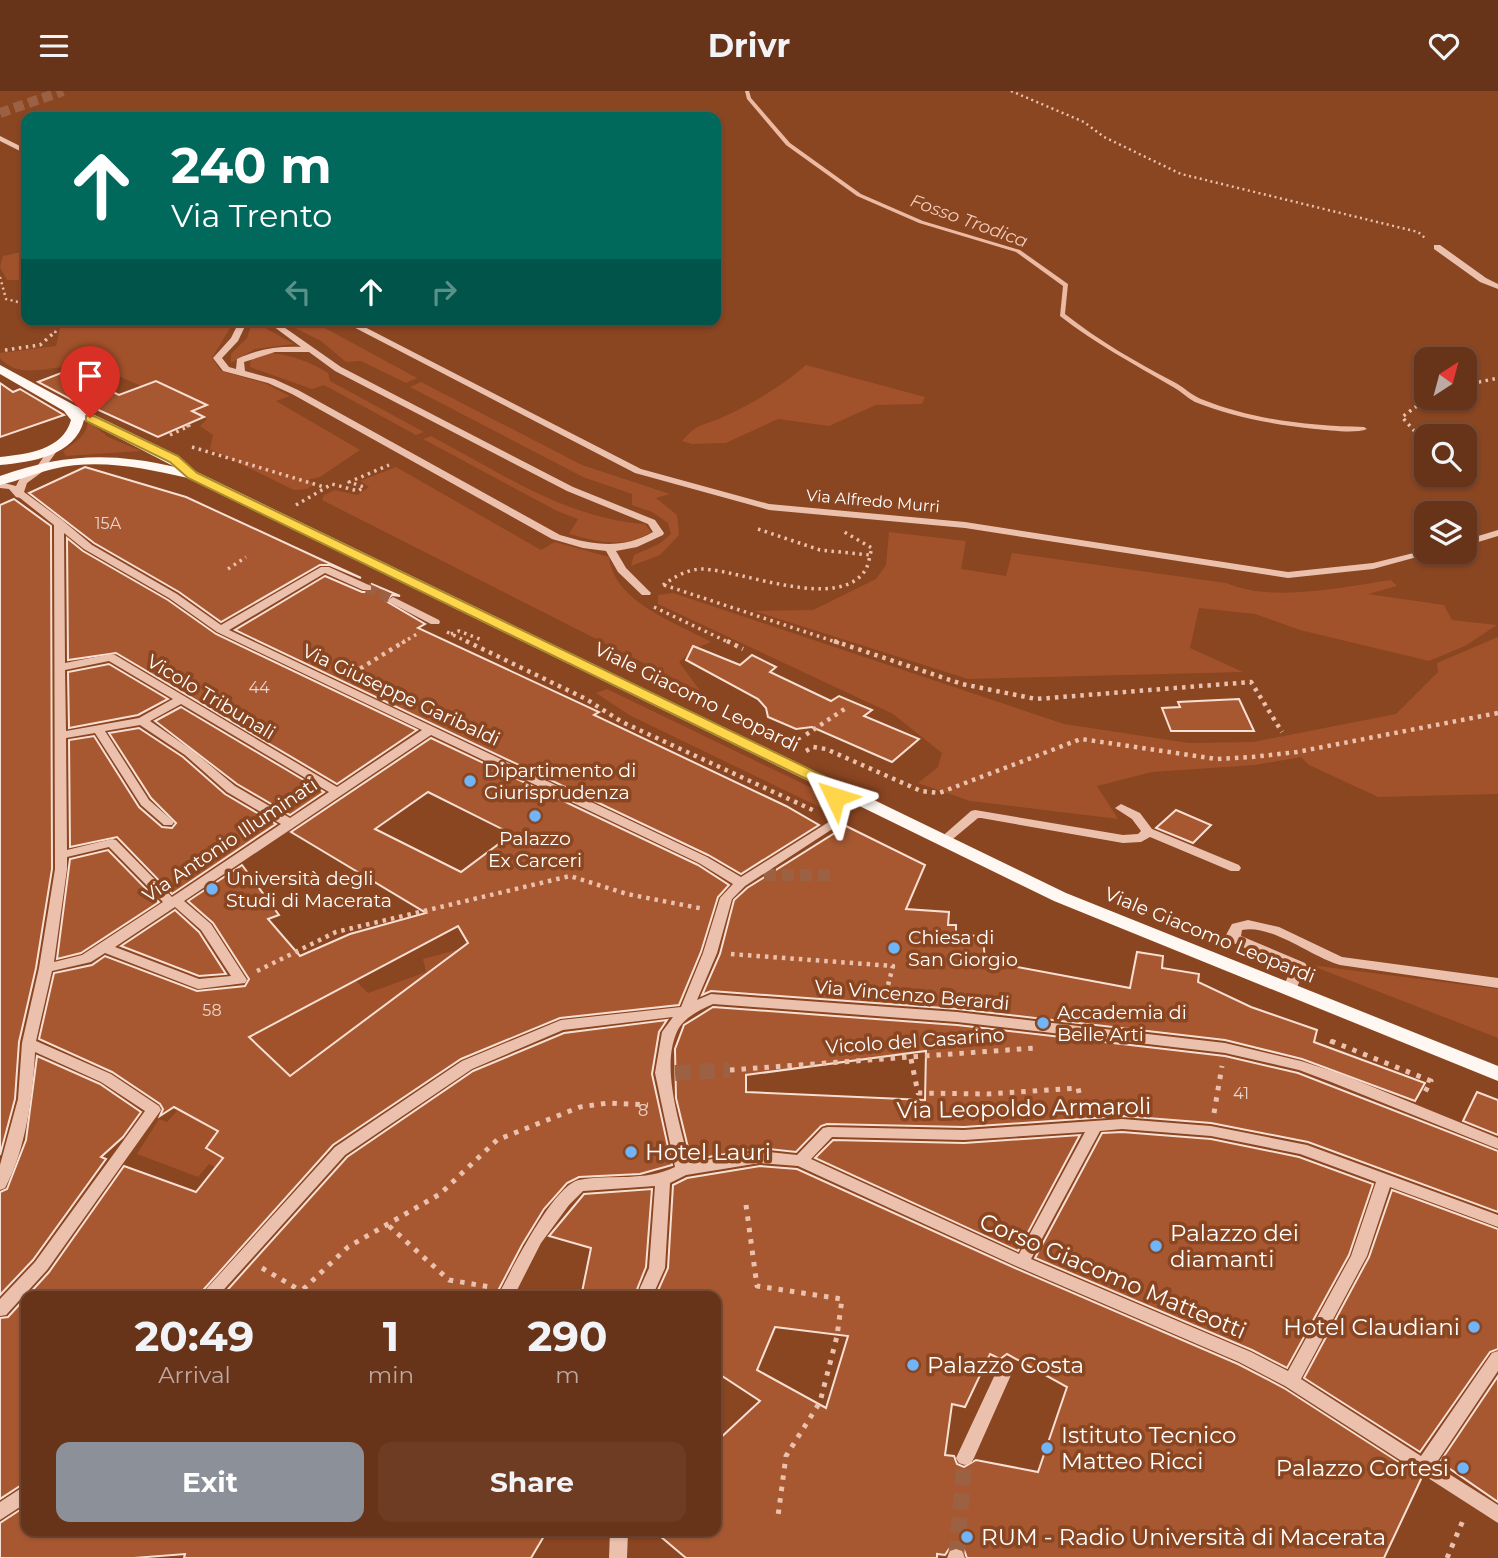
<!DOCTYPE html>
<html lang="en">
<head>
<meta charset="utf-8">
<style>
  :root { --surface:#683419; --page:#6d3c22; --text:#f1f3f6; --muted:#bdaaa2; --line:#7b4f38; --accent:#8c9099 }
  body { margin:0; font-family:Montserrat,sans-serif; background:var(--page); color:var(--text); height:100vh; display:flex; flex-direction:column; font-size:26px; white-space:nowrap }
  * { box-sizing:border-box; margin:0 }
  p { font-size:23px; color:var(--muted) }
  .icon { flex:none; width:38px; height:38px; fill:none; stroke:currentColor; stroke-width:2; stroke-linecap:round; stroke-linejoin:round }
  .map { position:relative; flex:1; overflow:hidden }
  .sheet { position:absolute; left:21px; top:1200px; width:700px; height:245px; display:flex; flex-direction:column; background:var(--surface); border-radius:14px; box-shadow:0 2px 5px #0004,0 0 0 2px var(--line) }
  .sheet>* { flex:none }
  .guide { position:absolute; left:21px; top:21px; width:700px; height:214px; border-radius:14px; box-shadow:0 2px 5px #0004,0 0 0 2px var(--line); background:#00695c; color:#fff; overflow:hidden }
  .needle { width:46px; rotate:36deg }
  .buttons { position:absolute; left:1414px; top:256px; display:grid; gap:14px }
  .buttons a { display:grid; place-items:center; width:63px; height:63px; border-radius:14px; background:var(--surface); box-shadow:0 2px 5px #0004,0 0 0 2px var(--line); font-size:35px }
  .pin { position:absolute; display:grid; place-items:center; width:60px; height:60px; color:#fff; margin:-72px -30px; border-radius:50% 50% 50% 0; rotate:-45deg; box-shadow:0 0 7px #0007 }
  .pin .icon { rotate:45deg }
  .me { position:absolute; width:77px; margin:-38px; rotate:311deg; stroke-linejoin:round; filter:drop-shadow(0 0 5px #0008) }
  .turn { display:flex; align-items:center; gap:24px; height:147px; padding:0 35px; font-size:32px }
  .turn .icon { width:91px; height:91px; stroke-width:2.5 }
  .turn b { display:block; font-size:49px; line-height:60px }
  .lanes { display:flex; align-items:center; height:66px; padding:0 35px; background:#0003; justify-content:center; gap:35px; direction:ltr }
  .lanes .off { opacity:.35 }
  .eta { display:flex; justify-content:space-evenly; align-items:center; height:119px; text-align:center }
  .eta b { font-size:42px; font-weight:700; line-height:49px }
  .button { display:flex; gap:14px; margin-top:auto; padding:14px 35px }
  .button a { flex:1; height:80px; border-radius:14px; background:var(--accent); color:#fff; font-size:28px; font-weight:700; line-height:80px; text-align:center }
  .button a+a { background:var(--page); color:var(--text) }
  header { display:flex; justify-content:space-between; align-items:center; height:91px; padding:0 35px; background:var(--surface); font-size:32px; font-weight:700 }
  .map>svg:first-child { display:block }
  .green { fill:#a2522b }
  .lines { fill:none; stroke-linecap:round; stroke-linejoin:round }
  .stream { fill:#ecb9a2; fill-rule:evenodd }
  .building { fill:#a75831; stroke:#f8dfd3; stroke-width:2; fill-rule:evenodd }
  .minor-tunnel-far2 { stroke:#9c6142; stroke-width:10; stroke-dasharray:10 4.5; stroke-linecap:butt }
  .minor-tunnel-far1 { stroke:#9c6142; stroke-width:12; stroke-dasharray:12 6; stroke-linecap:butt }
  .minor-tunnel { stroke:#9c6142; stroke-width:16; stroke-dasharray:16 8; stroke-linecap:butt }
  .major-tunnel { stroke:#9c6142; stroke-width:10; stroke-dasharray:10 5; stroke-linecap:butt }
  .path-far3 { stroke:#ebc1ae; stroke-width:2.5; stroke-dasharray:2 3.5; stroke-linecap:butt }
  .path-far2 { stroke:#ebc1ae; stroke-width:3.5; stroke-dasharray:2.5 4.5; stroke-linecap:butt }
  .path-far1 { stroke:#ebc1ae; stroke-width:4.5; stroke-dasharray:3.5 5; stroke-linecap:butt }
  .path { stroke:#ebc1ae; stroke-width:5; stroke-dasharray:4.5 7; stroke-linecap:butt }
  .minor { fill:#ebc1ae; fill-rule:evenodd }
  .major { fill:#fef7f2; fill-rule:evenodd }
  .route { fill:#ffd54a; stroke:#a68a30; stroke-width:2 }
  .poi-dot { fill:#6fb5f7; stroke:#8a4521; stroke-width:2.5 }
  .labels { text-anchor:middle; dominant-baseline:central; stroke-width:7; stroke-linejoin:round; paint-order:stroke }
  .far-street-label { font-size:16px; fill:#fff; stroke:#8a4521 }
  .number-label { font-size:16px; fill:#e9d5cc }
  .far-water-label { font-size:18px; font-style:italic; fill:#f2cbba; stroke:#8a4521 }
  .street-label { font-size:19px; fill:#fff; stroke:#8a4521 }
  .poi-label { font-size:19px; fill:#fff; stroke:#8a4521; text-anchor:start }
  .near-street-label { font-size:23px; fill:#fff; stroke:#8a4521 }
  .near-poi-label { font-size:23px; fill:#fff; stroke:#8a4521; text-anchor:start }
</style>
</head>
<body>
<header><svg class="icon" aria-label="menu" viewBox="0 0 24 24"><path d="M4 6h16M4 12h16M4 18h16"/></svg>Drivr<svg class="icon" aria-label="heart" viewBox="0 0 24 24"><path d="M12 20l-8-8c-3-5 5-10 8-4 3-6 11-1 8 4z"/></svg></header>
<div class="map">
<svg width="1498" height="1467" viewBox="0 0 1498 1467">
  <rect width="100%" height="100%" fill="#8a4521"/>
  <g class="green">
    <path d="M26,160V189H7L0,176L3,165Z"/>
    <path d="M62,229H235L212,267L221,280L264,292L290,305L276,310L360,359L320,386L307,389L315,393L307,398L294,399L210,358L213,344L200,335L207,328L192,320L206,314L156,290L141,295C121,286 101,276 79,275C52,274 20,290 0,267V262L56,255Z"/>
    <path d="M253,229H265V237L294,253L255,258L231,272V263L247,247Z"/>
    <path d="M290,229L312,230L417,287L406,292L361,270L346,271L321,250L289,234Z"/>
    <path d="M271,262C291,264 311,271 328,282L330,290L424,341L416,344L324,294L312,298L250,276L251,268Z"/>
    <path d="M806,274L925,306L922,313L876,314L829,335L778,328L726,352L692,353L682,350C700,330 701,336 723,326C752,313 782,295 806,274Z"/>
    <path d="M421,291L582,374L670,403L656,407L677,424L679,444L660,464L631,475L634,464L659,453L671,443L668,432L652,421L632,414V403L583,386L410,296Z"/>
    <path d="M88,330L108,346L141,360L66,365L63,360C74,352 87,345 88,330Z"/>
    <path d="M431,345C499,381 567,428 645,433L651,441C624,458 599,451 569,443L578,428L557,420L423,348Z"/>
    <path d="M396,376L541,459L555,451L609,466C614,511 675,531 711,551L694,558L679,571L701,601L322,409L324,404L335,399L357,404L369,396L360,390Z"/>
    <path d="M889,441L966,450L961,478L1006,485L1012,462L1226,492C1273,512 1342,496 1391,489L1397,495L1368,503L1444,514L1452,529L1497,534L1465,555L1429,570L1300,539L1255,523L1199,517L1190,557L1243,581L968,588L754,520L813,519L876,488L886,474Z"/>
    <path d="M673,502L1064,633L1189,652L1253,651L1396,623L1438,581L1437,572L1498,546V703L1378,706L1309,674L1301,666L1255,674L1152,681L1097,695L1118,728L970,710L918,692L938,676L942,662L893,623L658,513V504Z"/>
    <path d="M607,598L820,701L831,712L834,723L629,624L596,602Z"/>
    <path d="M493,849L355,937L275,996L249,946L355,889L368,902L426,881L423,868Z"/>
    <path d="M1310,874L1498,898V947Z"/>
    <path d="M178,1019L216,1040L206,1057L228,1071L222,1080L209,1073L198,1086L137,1063L159,1028L167,1031Z"/>
  </g>
  <g class="lines">
    <path class="stream" d="M745,0H749L751,7L790,52L861,103L923,130L1020,159L1068,193L1065,223C1099,250 1136,271 1174,291C1184,296 1191,304 1201,308C1253,329 1309,335 1364,336L1367,338C1355,343 1329,339 1315,338C1275,334 1233,326 1195,311C1187,307 1181,300 1173,296C1134,273 1096,253 1060,225L1063,195L1016,161L919,132L857,105L786,54L747,8Z"/>
  </g>
  <g class="building">
    <path d="M61,282L86,295L94,292L119,304L156,290L207,314L192,320L204,326L158,346L90,315L85,316L38,291Z"/>
    <path d="M0,292L13,301L20,298L64,324L0,346Z"/>
    <path d="M85,376L186,406L361,487L330,474H320L221,531L179,501L94,452L29,402Z"/>
    <path d="M14,408L51,435L52,778L36,877L19,951L15,1008L0,1064V414Z"/>
    <path d="M67,447L83,460L168,509L216,543L417,639L337,693L116,562L68,569Z"/>
    <path d="M325,485L362,501H373L372,493L400,505L392,504L386,510L425,533L418,537L599,621L594,624L786,715L819,734L741,783L708,764L235,539Z"/>
    <path d="M693,555L740,574L752,564L776,576L770,581L831,610L839,605L872,619L864,625L919,648L892,671L812,636L796,638L768,626L766,617L758,608L686,569Z"/>
    <path d="M109,573L168,608L138,624L69,637L68,581Z"/>
    <path d="M1239,608L1254,640H1171L1162,617L1180,616L1178,611Z"/>
    <path d="M181,616L324,701L290,724L237,693L155,630Z"/>
    <path d="M139,637L183,666L225,703L276,733L172,803L117,746L70,756L69,649L94,645L139,716L162,736L172,737L176,732L151,707L109,642Z"/>
    <path d="M431,647L698,774L729,794L718,806L701,861L679,914L560,927L461,968L333,1054L197,1206H26V1391L0,1408V1227L8,1226L49,1181L124,1075L196,1101L223,1067L206,1057L218,1040L174,1016L160,1025L163,1018L160,1013L112,981L39,948L54,882L92,874L105,865L197,900L245,895L249,888L213,832L188,810L242,774L279,824L268,828L300,865L350,843L426,822L291,741ZM428,701L512,743L461,781L375,738ZM458,835L468,852L290,985L249,946Z"/>
    <path d="M1176,719L1211,734L1193,752L1156,737Z"/>
    <path d="M846,735L925,774L906,818L949,821L948,834H956V844L983,845L985,870L1130,897L1137,861L1163,865L1162,877L1199,883L1198,891L1251,916L1317,939L1314,951L1425,992L1415,1010L1302,968L1225,949L957,918L711,900L702,904L720,863L734,809L747,797Z"/>
    <path d="M108,759L159,811L81,862L57,868L70,768Z"/>
    <path d="M175,819L199,841L226,883L199,885L121,855Z"/>
    <path d="M713,916L957,934L1225,965L1298,982L1498,1060V1121L1308,1051L1211,1032L1122,1025L964,1036L827,1033L821,1035L796,1061L760,1057L691,1069L676,1007L675,958L684,934ZM926,960L925,1009L746,1001V984Z"/>
    <path d="M667,929L659,941L652,983L672,1074L640,1083L579,1086L567,1092L544,1118L522,1154L499,1198L501,1206H221L347,1066L473,980L564,942Z"/>
    <path d="M37,965L100,993L141,1021L123,1046L101,1066L106,1068L33,1169L0,1204V1101L7,1098L26,1049Z"/>
    <path d="M1477,1001L1498,1009V1044L1463,1030Z"/>
    <path d="M1122,1041L1211,1048L1299,1066L1373,1093L1349,1164L1287,1277L1252,1259L1035,1167L1102,1042Z"/>
    <path d="M1080,1044L1018,1160L815,1067L833,1049L964,1052Z"/>
    <path d="M760,1075L797,1078L1015,1177L1238,1273L1284,1297L1422,1386L1384,1467H967L964,1459L957,1456L949,1458L945,1464L937,1463V1467H686L654,1440H716V1351L760,1310L716,1281V1206H655L668,1177L673,1094L687,1087ZM775,1236L848,1245L826,1317L757,1279ZM990,1263L1000,1268L1007,1263L1067,1296L1038,1381L976,1369L964,1376L957,1373L954,1365L945,1364L952,1313L965,1316Z"/>
    <path d="M652,1098L646,1176L634,1206H581L591,1157L549,1145L584,1103Z"/>
    <path d="M1392,1099L1498,1138V1258L1490,1261L1420,1361L1304,1287L1369,1166Z"/>
    <path d="M1498,1285V1411L1440,1371Z"/>
    <path d="M26,1415V1440H547L531,1467H184L185,1463L134,1467H0V1432Z"/>
  </g>
  <g class="lines">
    <path class="minor-tunnel-far2" d="M367,497L393,509"/>
    <path class="minor-tunnel-far1" d="M764,784H830"/>
    <g class="minor-tunnel">
      <path d="M675,982L730,979"/>
      <path d="M956,1466L965,1367"/>
    </g>
    <path class="major-tunnel" d="M0,22L63,0"/>
    <g class="path-far3">
      <path d="M1011,0L1084,31L1104,46L1181,83L1418,141L1425,147"/>
      <path d="M26,77L19,83L26,88"/>
      <path d="M0,186L6,208L26,213"/>
      <path d="M55,242L59,229"/>
    </g>
    <g class="path-far2">
      <path d="M5,259L40,254L56,240"/>
      <path d="M1465,294L1498,287"/>
      <path d="M170,344L189,335L186,334"/>
      <path d="M1426,348L1418,344L1402,326L1429,306"/>
      <path d="M192,356L324,396"/>
      <path d="M296,414L332,393L358,400L364,396L349,391L389,374"/>
      <path d="M758,438L820,459L870,464"/>
      <path d="M228,478L246,466"/>
      <path d="M663,494C674,486 688,478 702,478C742,479 840,522 866,478C869,472 870,463 872,457L841,439"/>
      <path d="M664,494L839,552"/>
      <path d="M654,516L730,552"/>
      <path d="M447,541L470,552"/>
      <path d="M451,543L459,540L482,549"/>
      <path d="M402,552L417,543"/>
    </g>
    <g class="path-far1">
      <path d="M466,550L586,608L622,631L817,721"/>
      <path d="M727,550L743,558"/>
      <path d="M834,550L962,593L1036,608L1251,591L1282,641"/>
      <path d="M353,582L405,550"/>
      <path d="M792,653L846,617"/>
      <path d="M806,660L813,656L826,658L921,700L939,702L1081,648L1216,668L1252,666L1297,661L1498,622"/>
      <path d="M731,863L893,875L886,902"/>
      <path d="M257,880L336,841L570,785L627,803L704,818"/>
      <path d="M1330,950L1335,952"/>
    </g>
    <g class="path">
      <path d="M1331,950L1431,990L1425,1001"/>
      <path d="M911,968L918,1002L987,1003L1078,997L1083,1019"/>
      <path d="M730,979L1035,957"/>
      <path d="M1214,1022L1222,975"/>
      <path d="M746,1114L757,1195L842,1208L837,1245L820,1311L786,1365L778,1425"/>
      <path d="M389,1135L449,1189L490,1196"/>
      <path d="M262,1177L301,1200"/>
      <path d="M295,1206L348,1156L440,1103L497,1049L580,1016L608,1012L648,1014"/>
      <path d="M1447,1467L1464,1427"/>
    </g>
    <g class="minor">
      <path d="M0,45L26,58V63L0,50Z"/>
      <path d="M1434,154H1440L1486,187L1498,193V198L1480,191L1434,158Z"/>
      <path d="M240,229H248L238,250L222,267L229,276L236,278L237,268C258,258 278,255 301,256L269,232L271,229H280L278,232L341,276L573,396L655,429L664,442L663,444L637,456L616,460L626,477L651,502L650,504H642L618,481L606,460L583,457L552,448L292,303L268,292L223,280L213,267L231,247ZM275,261H309L335,280L567,400L648,433L653,441C622,459 593,454 560,444L298,299L274,288L245,280L244,271Z"/>
      <path d="M340,229H351L641,378L769,413L965,431L1288,481L1373,472L1426,459L1439,460L1373,478L1288,487L965,437L769,419L635,382Z"/>
      <path d="M54,354L59,357L42,381L27,392L24,401L62,429L92,454L177,503L221,534L321,476H329L371,495V499H363L325,482L229,539L707,766L741,786L832,729L837,720L820,692L826,688L830,689L849,720L843,731L745,795L732,808L717,862L697,909L711,903L957,921L1225,952L1301,970L1341,983L1498,1047V1058L1331,991L1299,979L1225,962L957,931L713,913C698,920 682,927 676,943C661,980 681,1035 689,1072L760,1060L797,1064L823,1037L828,1036L964,1039L1122,1028L1211,1035L1307,1054L1498,1124V1136L1390,1096L1367,1165L1301,1288L1421,1365L1492,1262L1498,1260V1280L1435,1374L1498,1414V1432L1285,1295L1239,1271L1016,1175L798,1075L760,1072L686,1084L670,1092L665,1177L652,1206H636L649,1177L655,1095L583,1100L569,1114L541,1152L515,1203L509,1205L503,1203L501,1199C513,1176 554,1094 579,1089C611,1083 645,1091 675,1076L655,982L662,941L673,926L563,939L472,978L345,1064L217,1206H199L335,1056L462,970L561,929L681,916L703,862L720,807L733,793L699,772L431,644L184,810L211,833L247,889L245,892L198,898L105,862L91,871L52,880L36,950L111,983L159,1015L161,1019L47,1179L6,1224L0,1225V1208L35,1171L145,1020L101,991L35,961C33,1003 26,1059 5,1097L0,1099V1074L18,1008L22,952L39,877L55,778L54,434L20,407L16,406L9,398L0,397V391L16,395L19,389L36,377L51,355ZM64,442L84,458L169,507L217,541L422,639L337,696L115,564L111,563L65,572ZM109,570L173,608L139,627L66,640L65,579ZM181,613L329,701L290,727L235,695L193,660L150,630ZM140,634L185,664L227,701L281,733L172,806L116,749L112,748L67,759L66,647L95,642L141,714L164,734H172L174,731L149,709L105,640ZM109,756L163,811L82,864L54,871L67,778V766ZM175,816L201,839L231,885L199,888L115,856ZM1122,1038L1211,1045L1300,1063L1376,1091L1351,1165L1288,1280L1251,1261L1031,1168L1100,1040ZM1085,1041L1019,1163L811,1068L832,1046L964,1049Z"/>
      <path d="M1498,439V445L1465,455V449Z"/>
      <path d="M393,506L439,529L440,531L439,533H431L389,511L388,509Z"/>
      <path d="M1121,713L1140,722L1152,738L1239,774L1241,777L1239,780H1231L1150,746L1141,751L1123,752L981,727H978L948,752L944,753L938,749L971,720L975,719L1123,744L1138,743L1141,740L1132,728L1115,717Z"/>
      <path d="M1248,829L1279,836L1342,866L1498,887V897L1340,874C1311,866 1272,833 1242,839L1241,845L1305,872L1307,875L1296,898L1294,901H1284L1282,898L1292,877L1231,851L1226,844L1232,833Z"/>
      <path d="M1007,1268L1013,1270L1015,1275L974,1367L971,1372L965,1374L959,1372L956,1367L999,1275L1001,1270Z"/>
      <path d="M26,1394V1412L0,1429V1411Z"/>
      <path d="M610,1440H628L627,1467H609Z"/>
      <path d="M956,1458L962,1460L965,1467H947L950,1460Z"/>
    </g>
    <path class="major" d="M0,274L74,314L179,365L195,380L1066,802L1498,975V990L1054,810L188,387C144,377 98,367 53,378C35,382 18,390 0,394V385C63,363 110,361 175,376L84,329C75,365 32,371 0,374V366C27,363 63,359 71,329L64,320L0,283Z"/>
  </g>
  <path class="route" d="M86,325H94L178,365L197,382L832,689L843,706L840,709H829L821,695L188,387L170,371L86,330Z"/>
  <g class="poi-dot">
    <circle cx="470" cy="690" r="7"/>
    <circle cx="535" cy="725" r="7"/>
    <circle cx="212" cy="798" r="7"/>
    <circle cx="894" cy="857" r="7"/>
    <circle cx="1043" cy="932" r="7"/>
    <circle cx="631" cy="1061" r="7"/>
    <circle cx="1156" cy="1155" r="7"/>
    <circle cx="1474" cy="1236" r="7"/>
    <circle cx="913" cy="1274" r="7"/>
    <circle cx="1047" cy="1357" r="7"/>
    <circle cx="1463" cy="1377" r="7"/>
    <circle cx="967" cy="1446" r="7"/>
  </g>
  <g class="labels">
    <g class="far-street-label">
      <text transform="translate(873 410) rotate(5)">Via Alfredo Murri</text>
    </g>
    <g class="number-label">
      <text x="108" y="432">15A</text>
      <text x="259" y="596">44</text>
      <text x="212" y="919">58</text>
      <text x="1241" y="1002">41</text>
      <text x="643" y="1019">8</text>
    </g>
    <g class="far-water-label">
      <text transform="translate(969 130) rotate(20)">Fosso Trodica</text>
    </g>
    <g class="street-label">
      <text transform="translate(401 604) rotate(25)">Via Giuseppe Garibaldi</text>
      <text transform="translate(211 606) rotate(31)">Vicolo Tribunali</text>
      <text transform="translate(697 606) rotate(26)">Viale Giacomo Leopardi</text>
      <text transform="translate(230 749) rotate(-34)">Via Antonio Illuminati</text>
      <text transform="translate(1210 844) rotate(22)">Viale Giacomo Leopardi</text>
      <text transform="translate(912 904) rotate(5)">Via Vincenzo Berardi</text>
      <text transform="translate(915 950) rotate(-4)">Vicolo del Casarino</text>
    </g>
    <g class="poi-label">
      <text x="484" y="679">Dipartimento di<tspan x="484" dy="22">Giurisprudenza</tspan></text>
      <text x="535" y="747" text-anchor="middle">Palazzo<tspan x="535" dy="22">Ex Carceri</tspan></text>
      <text x="226" y="787">Università degli<tspan x="226" dy="22">Studi di Macerata</tspan></text>
      <text x="908" y="846">Chiesa di<tspan x="908" dy="22">San Giorgio</tspan></text>
      <text x="1057" y="921">Accademia di<tspan x="1057" dy="22">Belle Arti</tspan></text>
    </g>
    <g class="near-street-label">
      <text transform="translate(1024 1017) rotate(-1)">Via Leopoldo Armaroli</text>
      <text transform="translate(1113 1185) rotate(23)">Corso Giacomo Matteotti</text>
    </g>
    <g class="near-poi-label">
      <text x="645" y="1061">Hotel Lauri</text>
      <text x="1170" y="1142">Palazzo dei<tspan x="1170" dy="26">diamanti</tspan></text>
      <text x="1460" y="1236" text-anchor="end">Hotel Claudiani</text>
      <text x="927" y="1274">Palazzo Costa</text>
      <text x="1061" y="1344">Istituto Tecnico<tspan x="1061" dy="26">Matteo Ricci</tspan></text>
      <text x="1449" y="1377" text-anchor="end">Palazzo Cortesi</text>
      <text x="981" y="1446">RUM - Radio Università di Macerata</text>
    </g>
  </g>
</svg>
<div class="buttons">
<a><svg class="needle" viewBox="-14 -14 28 28"><path d="M0-13l5 13h-10z" fill="#e53935"/><path d="M0 13l5-13h-10z" fill="#bdaaa2"/></svg></a>
<a><svg class="icon" aria-label="search" viewBox="0 0 24 24"><circle cx="10" cy="10" r="6"/><path d="M15 15l6 6"/></svg></a>
<a><svg class="icon" aria-label="layers" viewBox="0 0 24 24"><path d="M12 4l9 5-9 5-9-5zM3 14l9 5 9-5"/></svg></a>
</div>
<div class="pin" style="left:90px;top:327px;background:#d93025"><svg class="icon" aria-label="arrive" viewBox="0 0 24 24"><path d="M6 21V4h12l-3 4 3 4H6"/></svg></div>
<svg class="me" style="left:835px;top:706px" viewBox="-20 -20 40 40"><path d="M0-17L14 15 0 8-14 15z" fill="#ffd54a" stroke="#fff" stroke-width="4"/></svg>
<div class="guide">
<div class="turn"><svg class="icon" aria-label="ahead" viewBox="0 0 24 24"><path d="M12 20V5M6 11l6-6 6 6"/></svg><div><b>240 m</b>Via Trento</div></div>
<div class="lanes"><svg class="icon off" aria-label="left" viewBox="0 0 24 24"><path d="M17 20v-9H6M10 6l-5 5 5 5"/></svg><svg class="icon" aria-label="ahead" viewBox="0 0 24 24"><path d="M12 20V5M6 11l6-6 6 6"/></svg><svg class="icon off" aria-label="right" viewBox="0 0 24 24"><path d="M7 20v-9h11M14 6l5 5-5 5"/></svg></div>
</div>
<section class="sheet">
<div class="eta">
<div><b>20:49</b><p>Arrival</p></div>
<div><b>1</b><p>min</p></div>
<div><b>290</b><p>m</p></div>
</div>
<div class="button"><a>Exit</a><a>Share</a></div>
</section>
</div>
</body>
</html>
